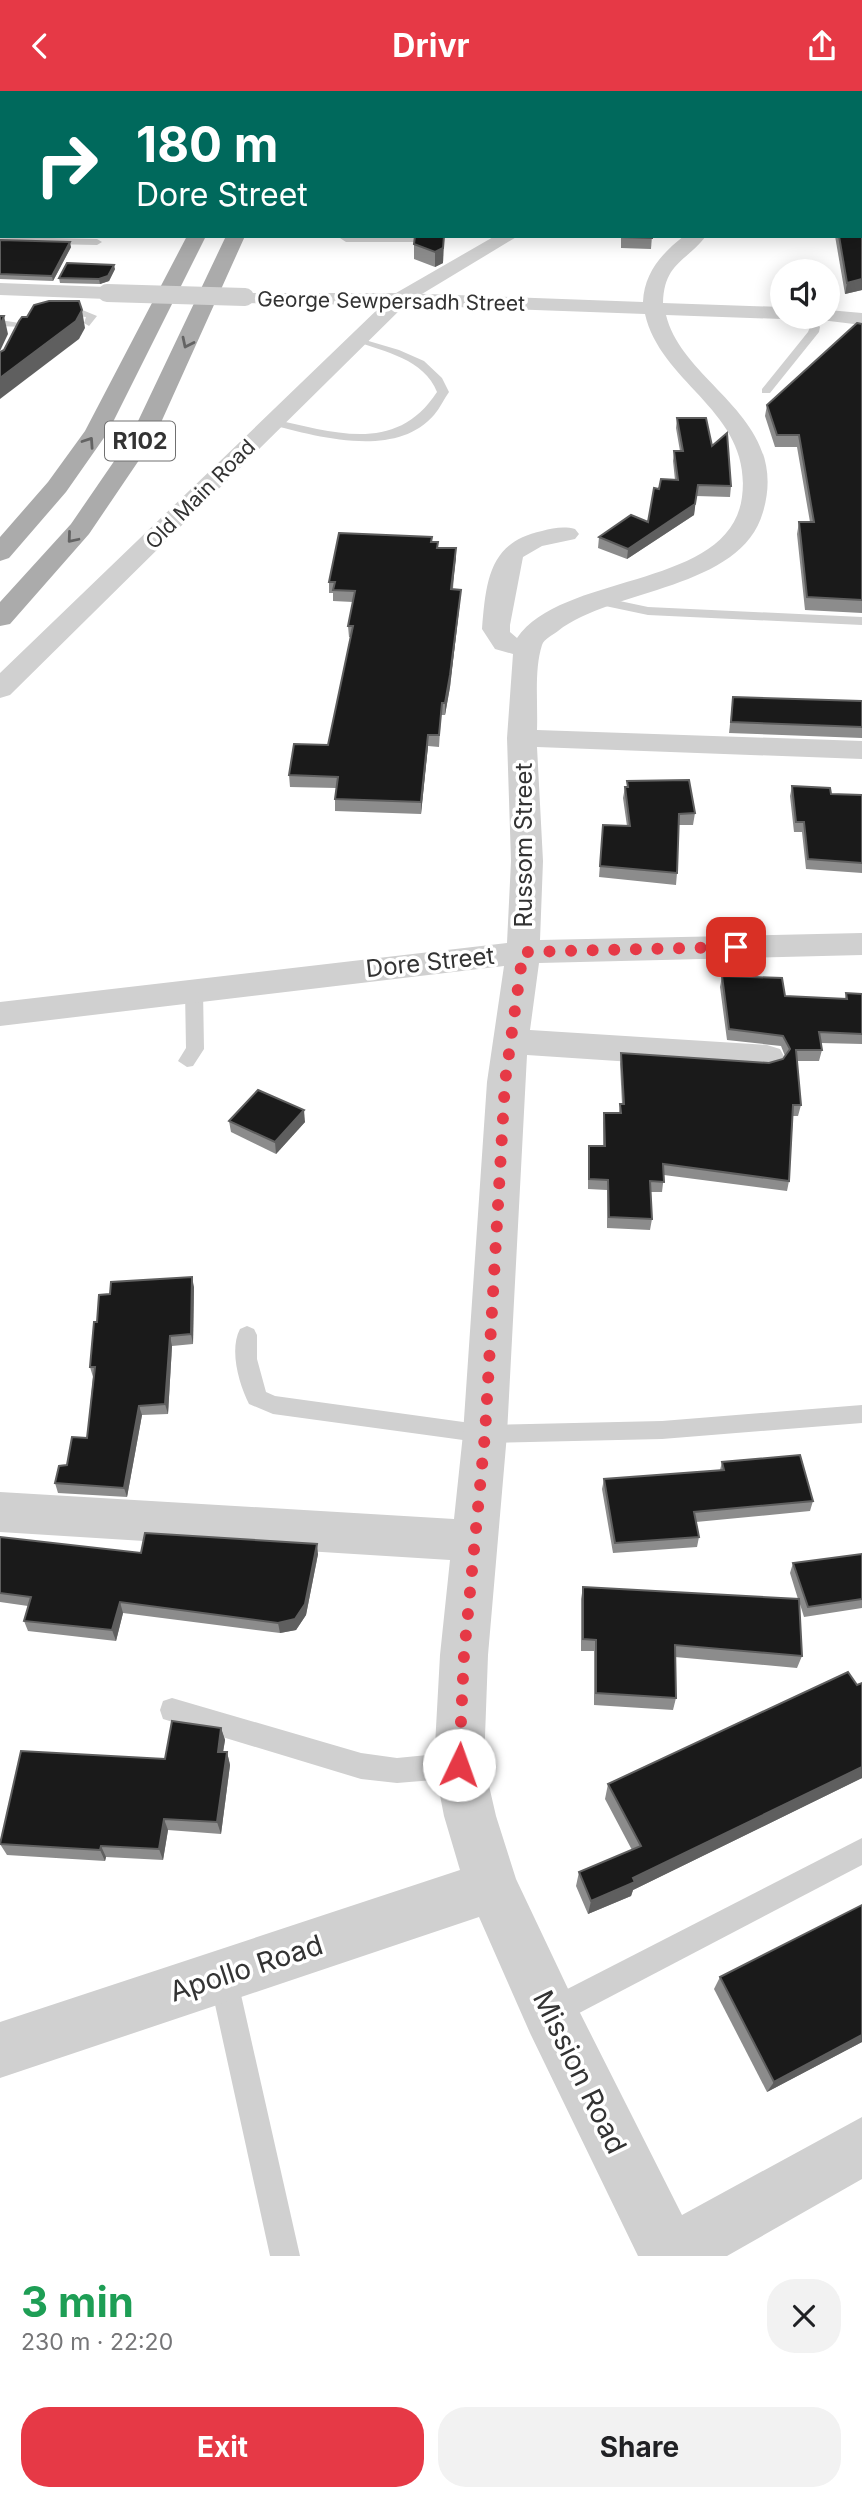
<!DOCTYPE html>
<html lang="en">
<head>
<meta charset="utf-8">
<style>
  :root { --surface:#fff; --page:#f2f2f2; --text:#202124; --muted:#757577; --accent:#e63946 }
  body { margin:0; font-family:Inter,sans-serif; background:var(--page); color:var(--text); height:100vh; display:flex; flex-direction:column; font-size:26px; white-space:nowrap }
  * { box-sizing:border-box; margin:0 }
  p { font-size:23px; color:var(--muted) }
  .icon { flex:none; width:38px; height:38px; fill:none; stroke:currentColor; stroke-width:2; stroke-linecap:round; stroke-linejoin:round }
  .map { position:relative; height:2165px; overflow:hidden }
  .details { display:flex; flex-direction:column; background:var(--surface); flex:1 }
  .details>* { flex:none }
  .hud { position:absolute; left:0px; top:0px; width:863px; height:147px; box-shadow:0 4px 18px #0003; background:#00695c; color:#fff; overflow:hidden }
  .controls { position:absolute; left:770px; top:168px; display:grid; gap:14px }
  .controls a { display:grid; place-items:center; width:70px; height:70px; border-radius:50%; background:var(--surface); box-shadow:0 4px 18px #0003; font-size:35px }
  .pin { position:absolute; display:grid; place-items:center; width:60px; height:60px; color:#fff; margin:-30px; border-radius:14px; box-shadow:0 4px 10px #0006 }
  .me { position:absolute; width:77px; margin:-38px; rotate:3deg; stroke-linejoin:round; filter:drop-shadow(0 0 5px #0008) }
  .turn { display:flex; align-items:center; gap:24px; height:147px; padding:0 21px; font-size:32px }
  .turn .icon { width:91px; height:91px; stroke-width:2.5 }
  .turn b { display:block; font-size:49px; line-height:60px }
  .round { display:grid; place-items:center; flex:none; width:74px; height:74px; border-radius:28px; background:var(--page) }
  .headline { display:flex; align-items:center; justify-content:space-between; height:119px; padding:0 21px }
  h1 { font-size:42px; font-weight:700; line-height:52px; color:#1e9e55 }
  .button { display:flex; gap:14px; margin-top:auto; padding:14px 21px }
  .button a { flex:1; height:80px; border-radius:28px; background:var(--accent); color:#fff; font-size:28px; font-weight:700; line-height:80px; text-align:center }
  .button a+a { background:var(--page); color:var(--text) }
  header { display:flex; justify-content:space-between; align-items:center; height:91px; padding:0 21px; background:var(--accent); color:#fff; font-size:32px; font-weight:700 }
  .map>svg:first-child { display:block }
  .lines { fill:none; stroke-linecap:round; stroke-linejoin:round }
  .service { fill:#d0d0d0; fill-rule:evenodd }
  .minor { fill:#d0d0d0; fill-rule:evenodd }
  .tertiary { fill:#d0d0d0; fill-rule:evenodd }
  .primary { fill:#ababab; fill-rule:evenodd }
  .tertiary-bridge { stroke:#d0d0d0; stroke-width:18 }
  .wall { fill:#8c8c8c }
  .shaded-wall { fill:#5f5f5f }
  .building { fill:#1a1a1a; stroke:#5f5f5f; stroke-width:2 }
  .oneway { stroke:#636363 }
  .route { stroke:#e63946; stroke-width:12; stroke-dasharray:0 21.6 }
  .labels { text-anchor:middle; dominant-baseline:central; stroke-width:7; stroke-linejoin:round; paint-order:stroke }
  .far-street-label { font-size:21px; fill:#333; stroke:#fff }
  .shield { fill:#fff; stroke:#707070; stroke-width:2 }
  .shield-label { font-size:23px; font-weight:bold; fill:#333 }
  .street-label { font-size:24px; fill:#333; stroke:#fff }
  .near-street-label { font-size:28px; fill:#333; stroke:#fff }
</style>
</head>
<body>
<header><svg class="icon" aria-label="back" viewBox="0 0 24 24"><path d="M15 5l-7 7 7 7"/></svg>Drivr<svg class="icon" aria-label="share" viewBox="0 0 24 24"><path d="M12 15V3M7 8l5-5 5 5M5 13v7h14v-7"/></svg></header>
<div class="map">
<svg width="862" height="2165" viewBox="0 0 862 2165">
  <rect width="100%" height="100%" fill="#fff"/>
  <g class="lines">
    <g class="service">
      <rect x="0" y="26" width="2" height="4"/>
      <rect x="0" y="40" width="2" height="6"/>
      <rect x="0" y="66" width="2" height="6"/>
      <rect x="0" y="118" width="2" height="6"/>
      <path d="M0,146L97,148L102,151L97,154L0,152Z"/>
      <path d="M56,217L80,218L97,225L89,235L84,232L86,226L52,222V218Z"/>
      <path d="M802,226H812L820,236L819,241L770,302H762V298L808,241L810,236Z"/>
      <path d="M0,229L26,233L21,236L0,235Z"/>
      <path d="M355,246L399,259L424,270L442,287L449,301C444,308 440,317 434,324C395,369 316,345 268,333V329L272,328C334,341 396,364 437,301C424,268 385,261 355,250Z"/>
      <path d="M596,505L648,516L862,526V534L648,524L591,512V506Z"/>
      <path d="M194,893L203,899L204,958L193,975L187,976L178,970L186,957L185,899Z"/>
      <path d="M247,1235L254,1238L257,1244V1268L266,1301L275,1305L485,1334L662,1330L862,1314V1332L662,1348L485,1352L273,1323L249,1313C239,1293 229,1259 240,1238Z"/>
      <path d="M172,1607L361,1662L397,1667L458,1661L467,1665L471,1674L467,1683L458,1687L397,1692L361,1688L163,1628L160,1619L163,1610Z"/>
      <path d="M862,1747V1774L562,1931L552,1935L542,1931L538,1921L542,1911Z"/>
      <path d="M223,1872L233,1876L237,1886L300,2165H270L209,1886L213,1876Z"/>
    </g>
    <g class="minor">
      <path d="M337,145H431L422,151H346Z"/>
      <path d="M684,145H706C686,171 664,172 663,212L782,216V226H790L782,228L666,224C683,294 791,326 763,421C741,499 613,497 558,540C553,544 544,548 542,554C534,579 538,612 537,639L862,650V668L537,656L543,770L540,849L862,842V864L539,872L530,939L767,954L780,958L785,967L780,976L767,980L527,964L507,1343L488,1564L484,1673L496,1725L516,1788L570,1902L682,2124L862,2026V2088L727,2165H638L530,1942L479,1826L0,1987V1931L460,1779L444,1725L434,1673L440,1564L450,1469L0,1441V1401L454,1428L463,1343L487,991L504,875L0,935V911L507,852L511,770L507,647L513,563L495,558L482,538C486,490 489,451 542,440C553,437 564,435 575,438L579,443L575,448L542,455L523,466L510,534V541L517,547C564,480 730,499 742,406C753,321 661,294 645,223L400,214L390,208L400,202L643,211C644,182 662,162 684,145Z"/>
      <path d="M828,219L862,222V234L821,229L818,226H828Z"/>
    </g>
    <g class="tertiary">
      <path d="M52,0H68L51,2Z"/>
      <rect x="533" y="0" width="16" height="2"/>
      <path d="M0,87H2L0,100Z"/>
      <path d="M495,145H518L407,212L10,604L0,607V582L382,214L245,212L238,210L235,206L238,202H396Z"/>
      <path d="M0,192L107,196L117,202L107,208L0,204Z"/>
    </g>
    <g class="primary">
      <path d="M260,0H276L259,2Z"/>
      <path d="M294,0H310L293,2Z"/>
      <path d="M187,145H206L108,341L66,401L9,467L0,470V446L48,391L85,340Z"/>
      <path d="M226,145H245L154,347L89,443L10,533L0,535V511L71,433L130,347Z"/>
    </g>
    <path class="tertiary-bridge" d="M107,202L245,206"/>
  </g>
  <g class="wall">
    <path d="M0,0H14L13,2H2V24H0Z"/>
    <path d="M815,0H862V48L861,49V2H816Z"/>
    <path d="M444,145L443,172L435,176L414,168V153Z"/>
    <path d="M621,145H652L651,158L621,157Z"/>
    <path d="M835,145H861L862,199L845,203Z"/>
    <path d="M0,149L71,156L53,190L0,188Z"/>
    <path d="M115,178L109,190L100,193L60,192L59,187Z"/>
    <path d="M862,233V522L805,519L797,443L799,431H810L797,356H775L765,325L767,314Z"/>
    <path d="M677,327L712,355L731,395L730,406L696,405L694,424L627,468L598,457L599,446L648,431L675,389L673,370L674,360H680L676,337Z"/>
    <path d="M432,451H438V457H456L453,498L460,510L450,596L445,624H441L439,656L428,655L421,723L335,720V708L336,697L290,696L289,684L328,654L351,546H349L348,535L353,511L333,510V502H329V491Z"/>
    <path d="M733,606L862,610V647L729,642Z"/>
    <path d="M627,690L695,722L693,734H679L677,782L676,794L599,786L603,734L627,735L623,707L625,696H627Z"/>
    <path d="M792,695L831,703L862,704V782L806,778L802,741H794L790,705Z"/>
    <path d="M722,885L785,905L845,908L846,902L862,903V953L821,952L822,959L819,970H797L801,1014L798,1025H793L789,1090L787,1100L664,1084L662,1101H651L652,1128L650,1139L607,1137V1099L588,1098V1065L589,1055H603V1032L604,1022H619L620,1013H622L620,973L621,962L769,972L783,968L785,965L781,955L727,949L720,896Z"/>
    <path d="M229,1030L305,1031L276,1063L231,1041Z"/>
    <path d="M194,1196L193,1253L172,1255L168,1323L142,1324L127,1406L58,1402L55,1392L87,1347L93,1286L90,1276L97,1231Z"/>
    <path d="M722,1371L813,1410L810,1420L696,1431L699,1446L697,1456L613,1462L602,1398L604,1388L720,1379Z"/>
    <path d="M0,1446L141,1462L318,1463L306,1524L296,1539L280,1542L123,1522L116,1550L28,1540L24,1530L28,1515L0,1511Z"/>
    <path d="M862,1463V1517L804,1526L799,1510L802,1565L797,1577L675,1566L676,1607L673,1619L594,1614V1560H581V1508L583,1496L798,1508L790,1482L793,1472Z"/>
    <path d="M862,1592V1687L633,1799L631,1805L588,1823L576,1795L579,1781L632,1759L605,1708L608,1693Z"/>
    <path d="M221,1637L225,1649L223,1661H227L230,1674L221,1743L168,1739L163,1769L106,1766L105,1770L7,1764L0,1753L165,1668Z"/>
    <path d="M862,1814V1951L767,2001L714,1898L720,1886Z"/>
  </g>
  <g class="shaded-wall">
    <path d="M0,0H14L13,2H2V13L1,10H0Z"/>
    <path d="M444,145L443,172L435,176V161Z"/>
    <path d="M70,151L71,156L53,190L52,185Z"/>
    <path d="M114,174L115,178L109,190L100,193L99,188Z"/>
    <path d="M862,188V199L845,203L847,192Z"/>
    <path d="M82,219L85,237L79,248L0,308V287Z"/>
    <path d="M4,225L8,243L0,260V235Z"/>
    <path d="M698,394L694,424L627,468L628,458Z"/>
    <path d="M456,457V468L451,509V498Z"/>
    <path d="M461,499L460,510L450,596L445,624V612Z"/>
    <path d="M428,644V655L421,723V711Z"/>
    <path d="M304,1019L305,1031L276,1063L275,1051Z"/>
    <path d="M192,1186L194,1196L193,1253L191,1243Z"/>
    <path d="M170,1245L172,1255L168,1323L165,1313Z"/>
    <path d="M139,1315L142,1324L127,1406L124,1397Z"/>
    <path d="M317,1453L318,1463L306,1524L296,1539L280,1542L278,1532Z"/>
    <path d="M120,1511L123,1522L116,1550L112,1539Z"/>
    <path d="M221,1637L225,1649L221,1673L218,1661Z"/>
    <path d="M227,1661L230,1674L221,1743L217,1731Z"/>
    <path d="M862,1676V1687L633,1799L631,1805L588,1823L591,1810L633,1787Z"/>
    <path d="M164,1728L168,1739L163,1769L159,1758Z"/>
    <path d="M101,1755L106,1766L105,1770L100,1759Z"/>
    <path d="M862,1944V1951L767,2001L774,1991Z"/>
  </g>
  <g class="building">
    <path d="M84,0H179L178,2H83Z"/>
    <path d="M336,0H503L502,2H335Z"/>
    <path d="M619,0H707V2H620Z"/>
    <path d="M821,0H862V40H861V2H822Z"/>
    <path d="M861,53H862V188L847,192L839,145H861Z"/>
    <path d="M415,145H444L443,157L435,161L414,153Z"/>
    <path d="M622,145H652V147L622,146Z"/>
    <path d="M0,149L70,151L52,185L0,183Z"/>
    <path d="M67,172L114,174L108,185L99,188L59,187Z"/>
    <path d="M49,210H79L82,219L76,230L0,287V261L4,259L19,230L22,226H27L34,214Z"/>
    <path d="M0,225H4L0,235Z"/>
    <path d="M857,232L862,233V509L807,506L799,431H814L799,344H777L767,314Z"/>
    <path d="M677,327H706L712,355L727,342L731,395L698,394L695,413L628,458L599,446L631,424L648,431L654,397L659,398L661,388L678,389L674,360H683Z"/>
    <path d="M339,442L432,446L431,451H438L437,457H456L451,498L461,499L450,584L445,612H442L439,644H428L421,711L335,708L338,686L289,684L294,653L328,654L353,535H348L355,500L333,499L335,491H329Z"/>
    <path d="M733,606L862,610V636L731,631Z"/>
    <path d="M689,689L695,722L679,723L677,782L600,775L603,734L630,735L625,696H628L627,690Z"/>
    <path d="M792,695L830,697L831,703L862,704V772L808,768L804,731H796Z"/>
    <path d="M722,885L782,887L785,905L847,908L846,902L862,903V943L819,941L822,959H796L801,1014H793L789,1090L663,1073L664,1091L650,1090L652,1128L609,1126L608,1089L589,1088V1055H605L604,1022H621L620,1013H624L621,962L769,972L783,968L790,958L783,945L729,938Z"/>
    <path d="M258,999L304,1019L275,1051L229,1030Z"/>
    <path d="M192,1186L191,1243L170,1245L165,1313L139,1315L124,1397L55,1392L59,1375L67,1374L72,1346L87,1347L95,1276H90L94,1231H97L99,1204L110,1203L111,1191Z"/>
    <path d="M800,1364L813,1410L694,1421L699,1446L615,1452L604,1388L724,1379L722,1371Z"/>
    <path d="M145,1442L317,1453L305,1513L295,1528L278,1532L120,1511L112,1539L24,1530L31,1506L0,1502V1446L141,1462Z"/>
    <path d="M862,1463V1508L808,1516L793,1472Z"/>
    <path d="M583,1496L799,1508L802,1565L675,1554L676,1607L596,1602V1549L583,1548Z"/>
    <path d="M848,1581L857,1594L862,1592V1676L633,1787L635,1791L591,1810L579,1781L641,1755L608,1693Z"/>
    <path d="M172,1630L221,1637L218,1661H227L217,1731L164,1728L159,1758L101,1755L100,1759L0,1753L21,1660L165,1668Z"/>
    <path d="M862,1814V1944L774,1991L720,1886Z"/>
  </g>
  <defs><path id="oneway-chevron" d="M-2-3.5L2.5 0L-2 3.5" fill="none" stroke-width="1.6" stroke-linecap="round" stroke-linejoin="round" transform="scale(1.75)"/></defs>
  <g class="oneway">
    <use href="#oneway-chevron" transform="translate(187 252) rotate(116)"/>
    <use href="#oneway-chevron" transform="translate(89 351) rotate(-56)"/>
    <use href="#oneway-chevron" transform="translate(72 447) rotate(130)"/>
  </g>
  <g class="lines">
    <path class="route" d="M459,1674L464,1564L485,1343L505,991L523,861L736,856"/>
  </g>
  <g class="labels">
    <g class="far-street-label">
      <text transform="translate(391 210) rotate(1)">George Sewpersadh Street</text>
      <text transform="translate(200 403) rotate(-45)">Old Main Road</text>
    </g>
    <rect class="shield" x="105" y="330.5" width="70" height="39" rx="5"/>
    <g class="shield-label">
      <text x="140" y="350">R102</text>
    </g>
    <g class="street-label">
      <text transform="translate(523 754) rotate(-90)">Russom Street</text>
      <text transform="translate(430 871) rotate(-6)">Dore Street</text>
    </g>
    <g class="near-street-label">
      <text transform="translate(246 1877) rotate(-18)">Apollo Road</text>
      <text transform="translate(580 1981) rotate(64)">Mission Road</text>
    </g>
  </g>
</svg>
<div class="controls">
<a><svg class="icon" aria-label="sound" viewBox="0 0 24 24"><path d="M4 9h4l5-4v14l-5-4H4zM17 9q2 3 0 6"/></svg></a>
</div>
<div class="pin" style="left:736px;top:856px;background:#d93025"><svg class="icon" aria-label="arrive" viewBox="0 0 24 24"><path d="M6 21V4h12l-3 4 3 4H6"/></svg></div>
<svg class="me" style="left:459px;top:1674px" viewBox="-20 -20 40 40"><circle r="19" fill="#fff"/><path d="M0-13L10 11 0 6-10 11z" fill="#e63946"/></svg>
<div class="hud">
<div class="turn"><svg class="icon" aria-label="right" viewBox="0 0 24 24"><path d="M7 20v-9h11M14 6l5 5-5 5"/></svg><div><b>180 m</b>Dore Street</div></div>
</div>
</div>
<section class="details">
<div class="headline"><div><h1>3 min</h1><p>230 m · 22:20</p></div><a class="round"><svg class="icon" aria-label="close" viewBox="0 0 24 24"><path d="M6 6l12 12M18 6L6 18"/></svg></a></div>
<div class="button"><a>Exit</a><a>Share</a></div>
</section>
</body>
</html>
